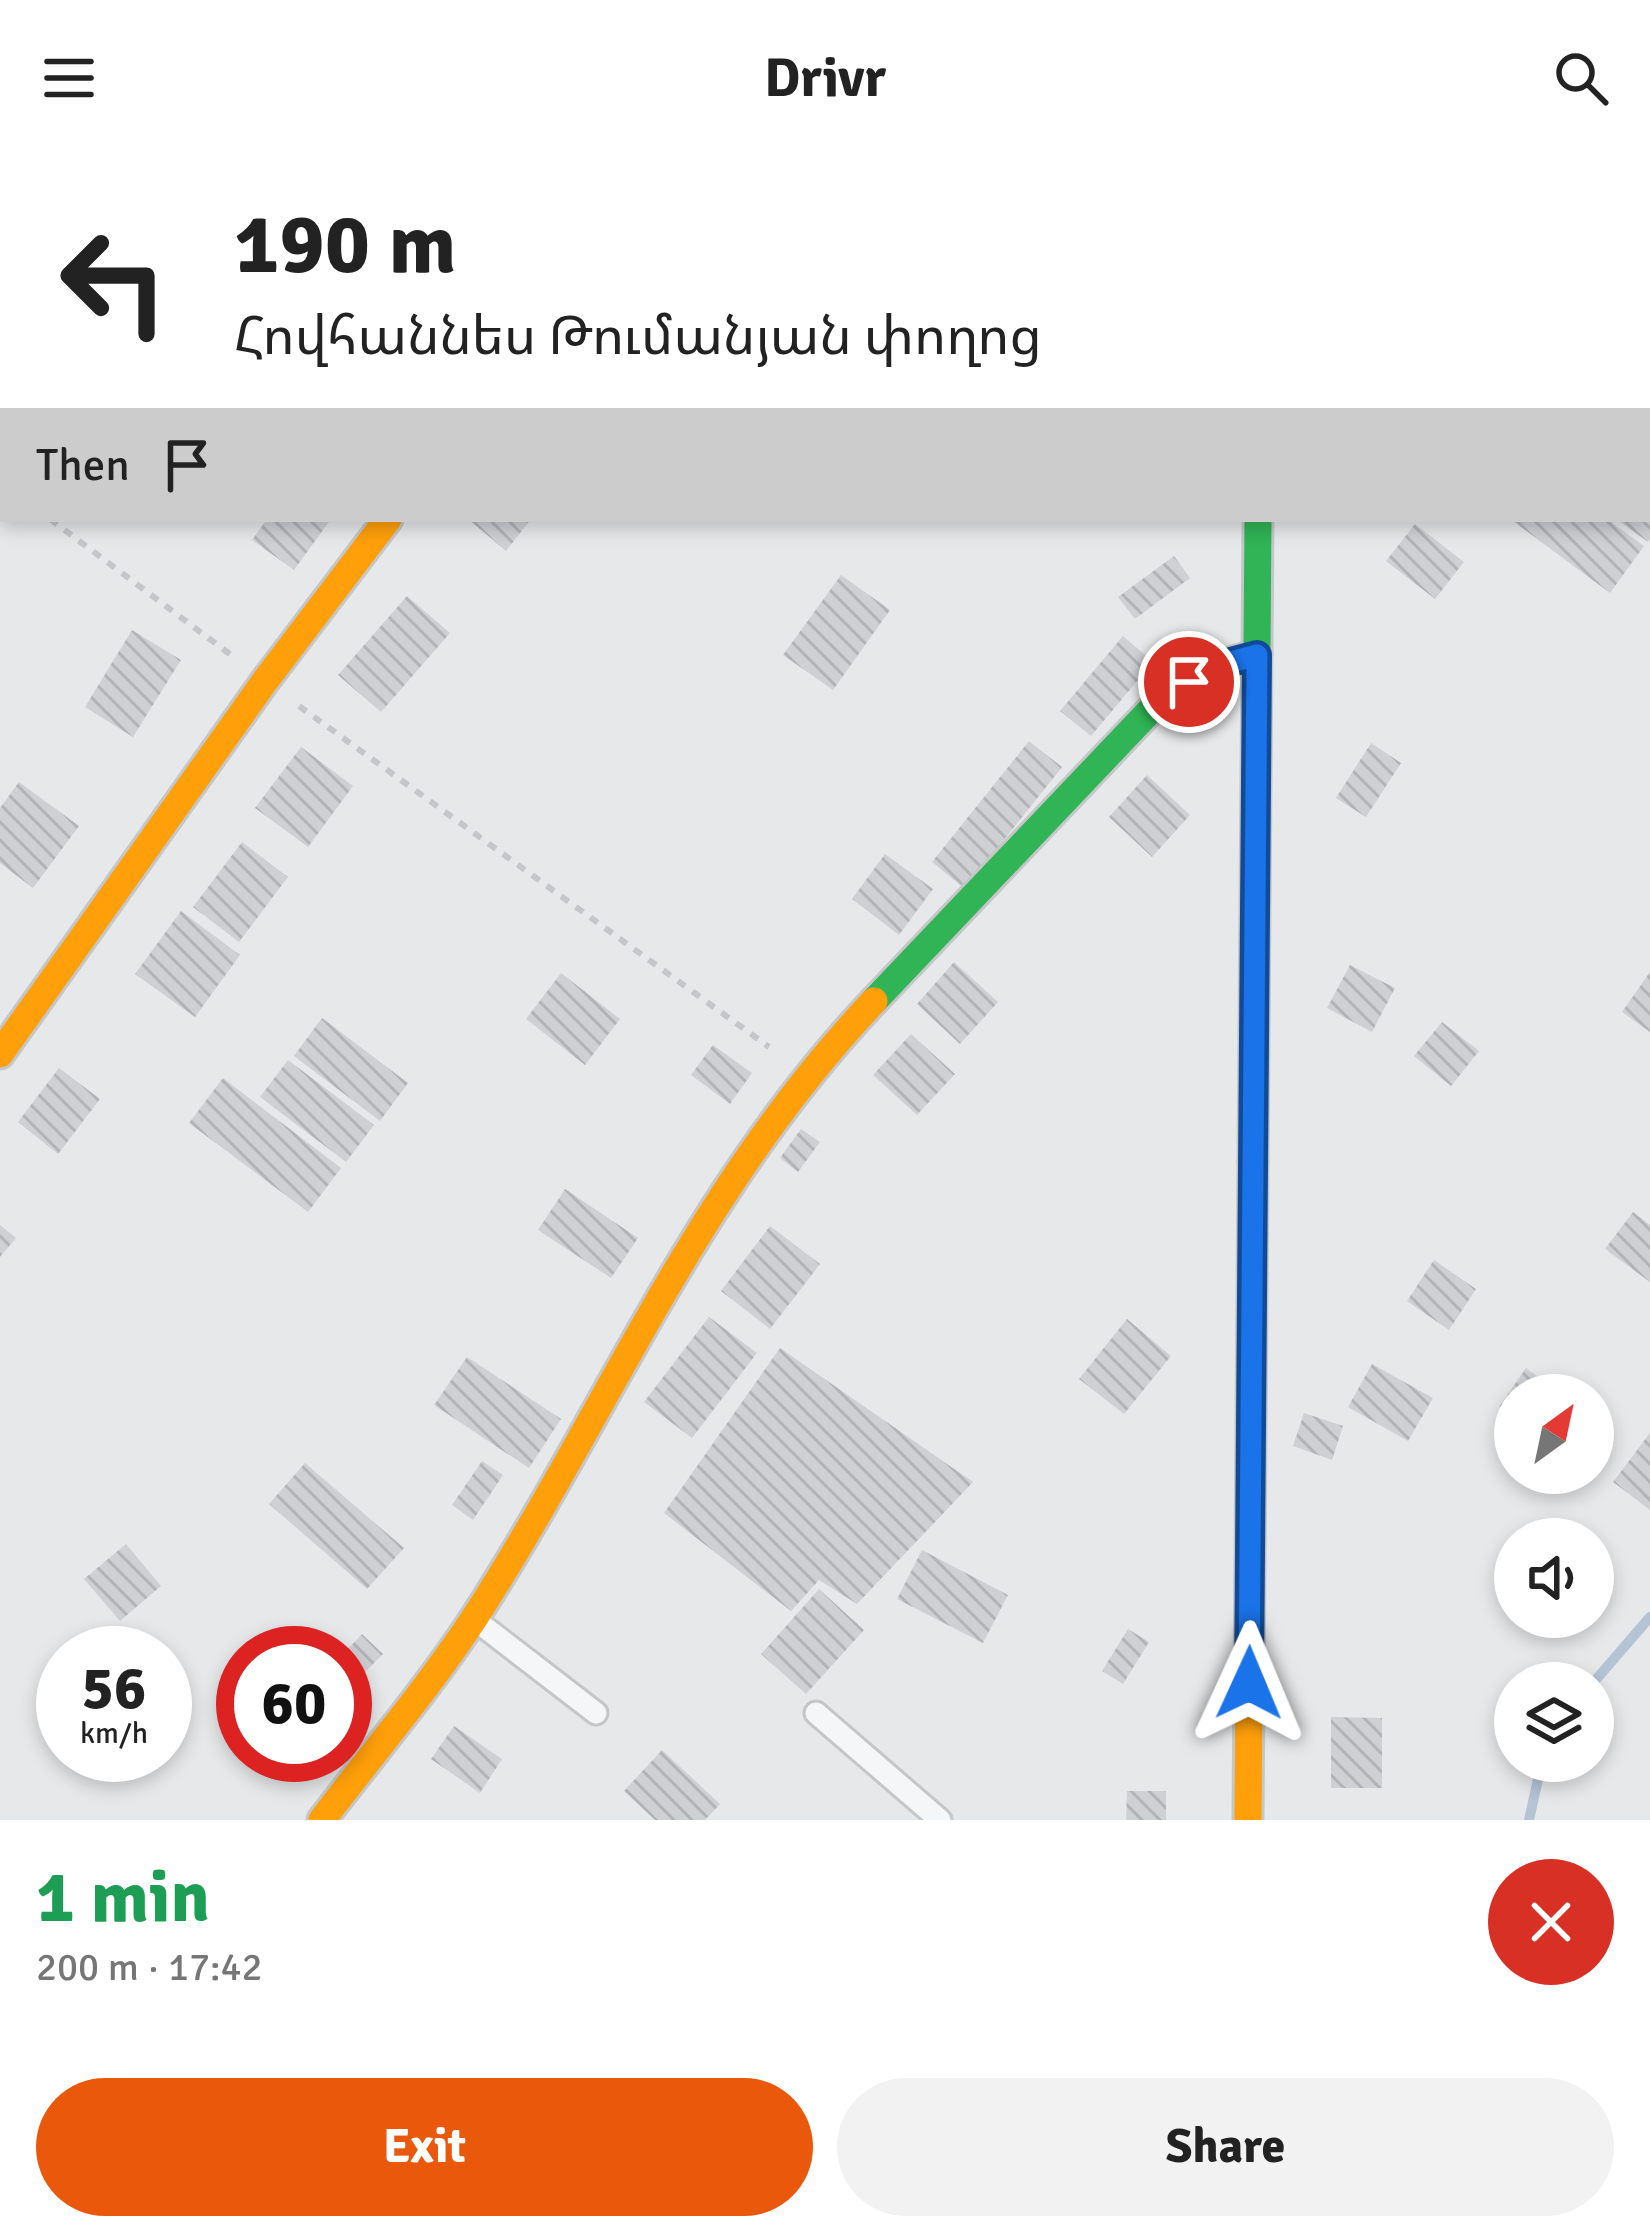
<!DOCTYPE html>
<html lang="en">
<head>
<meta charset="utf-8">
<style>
  :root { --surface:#fff; --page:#f2f2f2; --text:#222; --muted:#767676; --accent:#ea580c }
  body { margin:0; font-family:Signika,"Noto Sans Armenian",sans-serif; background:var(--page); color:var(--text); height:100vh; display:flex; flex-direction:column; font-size:45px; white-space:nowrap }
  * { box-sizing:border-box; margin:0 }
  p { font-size:39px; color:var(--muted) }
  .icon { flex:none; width:66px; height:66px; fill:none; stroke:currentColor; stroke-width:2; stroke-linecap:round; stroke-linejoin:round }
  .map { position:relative; height:1664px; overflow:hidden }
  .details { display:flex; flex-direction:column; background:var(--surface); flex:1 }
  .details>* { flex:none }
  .hud { position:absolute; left:0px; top:0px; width:1650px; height:366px; box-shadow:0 6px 18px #0003; background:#fff; color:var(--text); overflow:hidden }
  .needle { width:78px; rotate:33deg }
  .controls { position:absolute; left:1494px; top:1218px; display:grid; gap:24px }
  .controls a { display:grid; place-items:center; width:120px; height:120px; border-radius:50%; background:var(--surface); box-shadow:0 6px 18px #0003; font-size:60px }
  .speed { position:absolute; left:36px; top:1470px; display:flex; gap:24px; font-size:60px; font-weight:700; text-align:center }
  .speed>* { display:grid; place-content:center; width:156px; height:156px; border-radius:50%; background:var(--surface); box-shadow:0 6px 18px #0003; line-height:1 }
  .speed small { font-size:30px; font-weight:400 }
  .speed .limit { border:18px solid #d22; background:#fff; color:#111 }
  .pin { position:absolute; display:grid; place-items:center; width:102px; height:102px; color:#fff; margin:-51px; border:6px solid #fff; border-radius:50%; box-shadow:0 3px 12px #0007 }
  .me { position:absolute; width:132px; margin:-66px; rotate:1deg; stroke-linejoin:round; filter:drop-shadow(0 0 9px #0008) }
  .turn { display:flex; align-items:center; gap:42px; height:252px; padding:0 36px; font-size:54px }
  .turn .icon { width:156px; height:156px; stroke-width:2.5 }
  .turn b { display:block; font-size:84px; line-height:102px }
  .then { display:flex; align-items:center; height:114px; padding:0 36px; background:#0003; gap:24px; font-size:45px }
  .round { display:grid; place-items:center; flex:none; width:126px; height:126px; border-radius:63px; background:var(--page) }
  .summary { display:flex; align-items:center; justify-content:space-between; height:204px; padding:0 36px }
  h1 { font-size:72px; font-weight:700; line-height:90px; color:#1e9e55 }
  .cta { display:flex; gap:24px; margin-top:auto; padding:24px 36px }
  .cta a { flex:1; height:138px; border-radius:72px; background:var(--accent); color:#fff; font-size:48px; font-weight:700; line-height:138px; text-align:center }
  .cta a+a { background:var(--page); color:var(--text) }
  header { display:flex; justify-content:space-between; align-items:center; height:156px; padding:0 36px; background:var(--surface); font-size:54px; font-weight:700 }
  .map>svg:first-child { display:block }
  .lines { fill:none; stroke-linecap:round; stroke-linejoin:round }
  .stream { stroke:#b4c4d5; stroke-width:10 }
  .building { fill:url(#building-back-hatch) }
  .lane-casing { stroke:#c4c6c8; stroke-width:27 }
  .street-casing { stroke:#c4c6c8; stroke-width:48 }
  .fast-casing { stroke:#c4c6c8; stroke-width:33 }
  .slow-casing { stroke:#c4c6c8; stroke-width:33 }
  .path { stroke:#c5c6ca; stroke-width:6; stroke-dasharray:9 9; stroke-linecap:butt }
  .lane { stroke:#f5f6f7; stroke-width:21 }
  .street { stroke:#f5f6f7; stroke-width:42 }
  .fast { stroke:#30b455; stroke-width:27 }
  .slow { stroke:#ff9f0a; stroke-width:27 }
  .route-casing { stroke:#114b97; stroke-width:30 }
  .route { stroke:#1a73e8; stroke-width:21 }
</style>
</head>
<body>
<header><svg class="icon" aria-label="menu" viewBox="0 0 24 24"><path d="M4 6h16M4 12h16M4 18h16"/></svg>Drivr<svg class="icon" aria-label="search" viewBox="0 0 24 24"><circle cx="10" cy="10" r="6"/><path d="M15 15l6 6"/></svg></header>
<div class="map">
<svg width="1650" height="1664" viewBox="0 0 1650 1664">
  <defs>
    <pattern id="building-back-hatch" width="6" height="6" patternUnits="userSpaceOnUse" patternTransform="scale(3)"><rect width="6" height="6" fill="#ced0d3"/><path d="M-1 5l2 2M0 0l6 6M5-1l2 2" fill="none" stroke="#b1b3b6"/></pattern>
  </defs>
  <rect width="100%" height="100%" fill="#e6e8ea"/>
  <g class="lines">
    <g class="stream">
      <path d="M1593,1527L1650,1461"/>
      <path d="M1529,1664L1542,1605"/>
    </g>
  </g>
  <g class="building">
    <path d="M267,363H331L294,414L252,384Z"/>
    <path d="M468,363H531L506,395Z"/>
    <path d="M1510,363H1607L1644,390L1610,437Z"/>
    <path d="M1616,363H1650V383L1648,386Z"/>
    <path d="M1415,368L1464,406L1435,443L1386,405Z"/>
    <path d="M1174,400L1190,422L1135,463L1118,441Z"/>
    <path d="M841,419L890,454L833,534L783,499Z"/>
    <path d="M407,440L450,477L381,556L338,519Z"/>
    <path d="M132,474L181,504L133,581L85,551Z"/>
    <path d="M1123,480L1153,506L1091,580L1060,555Z"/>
    <path d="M1029,585L1062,611L965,733L932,706Z"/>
    <path d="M1371,587L1401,607L1366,661L1336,642Z"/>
    <path d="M301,591L353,630L308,691L255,652Z"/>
    <path d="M1147,619L1190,659L1152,701L1109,661Z"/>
    <path d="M19,626L79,670L33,732L0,707V652Z"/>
    <path d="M242,686L288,721L239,786L193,751Z"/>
    <path d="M885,698L933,733L899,779L852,743Z"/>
    <path d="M181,755L240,799L195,861L135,818Z"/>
    <path d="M954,806L998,846L960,888L917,848Z"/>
    <path d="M1350,809L1395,832L1372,876L1327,852Z"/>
    <path d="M1650,816V876L1622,856Z"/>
    <path d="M561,817L620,863L585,909L526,863Z"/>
    <path d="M322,862L408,927L380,965L294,900Z"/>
    <path d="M1442,866L1479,895L1451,930L1414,900Z"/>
    <path d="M911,878L955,918L917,959L873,919Z"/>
    <path d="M713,889L752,917L730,948L691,919Z"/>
    <path d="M288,904L374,969L346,1006L260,941Z"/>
    <path d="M59,912L100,943L58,998L18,966Z"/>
    <path d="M223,922L341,1012L308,1056L189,967Z"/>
    <path d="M801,973L820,986L798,1016L780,1002Z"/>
    <path d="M565,1033L638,1082L611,1122L538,1074Z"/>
    <path d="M1633,1056L1650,1069V1126L1605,1093Z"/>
    <path d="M0,1069L16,1082L0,1101Z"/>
    <path d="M770,1070L820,1108L770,1173L721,1135Z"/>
    <path d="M1434,1104L1476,1133L1449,1174L1407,1145Z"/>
    <path d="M709,1161L757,1197L692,1282L644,1246Z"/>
    <path d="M1127,1163L1171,1200L1124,1258L1079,1223Z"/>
    <path d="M780,1192L973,1326L857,1448L819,1424L791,1455L664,1357Z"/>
    <path d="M467,1201L561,1263L529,1312L434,1249Z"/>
    <path d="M1372,1208L1433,1242L1408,1285L1348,1251Z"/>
    <path d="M1526,1212L1564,1239H1515V1262L1499,1251Z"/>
    <path d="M1304,1257L1343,1270L1332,1304L1293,1290Z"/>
    <path d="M1650,1277V1354L1613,1326Z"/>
    <path d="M482,1305L503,1319L473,1364L452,1349Z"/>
    <path d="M305,1307L404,1392L367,1433L269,1348Z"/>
    <path d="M126,1388L161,1430L120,1465L84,1423Z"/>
    <path d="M922,1394L1008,1439L983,1487L897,1443Z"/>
    <path d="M819,1433L864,1474L806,1538L761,1498Z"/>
    <path d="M1128,1473L1149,1486L1123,1528L1102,1515Z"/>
    <path d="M362,1478L383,1498L345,1536V1496Z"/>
    <path d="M1331,1561L1382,1562V1632H1331Z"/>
    <path d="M454,1570L502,1603L480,1637L431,1603Z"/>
    <path d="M662,1594L720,1648L705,1664H655L624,1635Z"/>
    <path d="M1127,1635H1166V1664H1126Z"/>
  </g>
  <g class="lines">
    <g class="lane-casing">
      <g id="lane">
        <path d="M474,1463L596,1557"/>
        <path d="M816,1557L940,1664"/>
      </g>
    </g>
    <g class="street-casing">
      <g id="street">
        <path d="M1640,0L1644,3"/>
        <path d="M661,3L663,0"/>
      </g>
    </g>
    <g class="fast-casing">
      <g id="fast">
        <path d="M874,845L1162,542L1216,510L1257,498"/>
        <path d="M1253,1006L1258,363"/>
      </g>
    </g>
    <g class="slow-casing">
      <g id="slow">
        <path d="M1260,0V3"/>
        <path d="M0,898L265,525L388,363"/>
        <path d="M322,1664C373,1597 429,1531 475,1461C611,1250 697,1032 874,845"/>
        <path d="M1248,1664L1253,1006"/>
      </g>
    </g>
    <g class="path">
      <path d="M0,325L3,327"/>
      <path d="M50,363L231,499"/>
      <path d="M299,550L769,891"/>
    </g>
    <use href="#lane" class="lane"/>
    <use href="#street" class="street"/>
    <use href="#fast" class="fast"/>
    <use href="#slow" class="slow"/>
  </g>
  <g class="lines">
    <g class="route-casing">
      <path id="route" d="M1189,526L1216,510L1257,499L1249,1527"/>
    </g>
    <use href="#route" class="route"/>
  </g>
</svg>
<div class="controls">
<a><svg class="needle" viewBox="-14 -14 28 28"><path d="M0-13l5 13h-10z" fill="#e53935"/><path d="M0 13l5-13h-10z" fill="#767676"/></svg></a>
<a><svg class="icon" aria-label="sound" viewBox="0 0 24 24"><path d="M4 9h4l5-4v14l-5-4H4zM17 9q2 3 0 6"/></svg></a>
<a><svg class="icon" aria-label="layers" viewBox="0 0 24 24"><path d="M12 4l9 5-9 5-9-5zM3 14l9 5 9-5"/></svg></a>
</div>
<div class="speed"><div>56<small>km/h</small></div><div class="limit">60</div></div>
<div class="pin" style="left:1189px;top:526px;background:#d93025"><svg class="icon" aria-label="arrive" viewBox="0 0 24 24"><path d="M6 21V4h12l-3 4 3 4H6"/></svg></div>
<svg class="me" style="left:1249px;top:1527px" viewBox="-20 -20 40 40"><path d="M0-17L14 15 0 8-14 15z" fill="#1a73e8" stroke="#fff" stroke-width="4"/></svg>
<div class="hud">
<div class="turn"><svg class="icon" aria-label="left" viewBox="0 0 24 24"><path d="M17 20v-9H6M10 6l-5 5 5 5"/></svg><div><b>190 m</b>Հովհաննես Թումանյան փողոց</div></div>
<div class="then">Then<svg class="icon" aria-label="arrive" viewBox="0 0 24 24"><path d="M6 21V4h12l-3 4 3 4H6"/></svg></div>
</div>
</div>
<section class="details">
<div class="summary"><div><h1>1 min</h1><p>200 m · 17:42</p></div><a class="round" style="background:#d93025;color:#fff"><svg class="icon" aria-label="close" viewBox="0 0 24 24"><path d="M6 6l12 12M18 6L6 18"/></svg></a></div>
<div class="cta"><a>Exit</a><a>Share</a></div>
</section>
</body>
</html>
